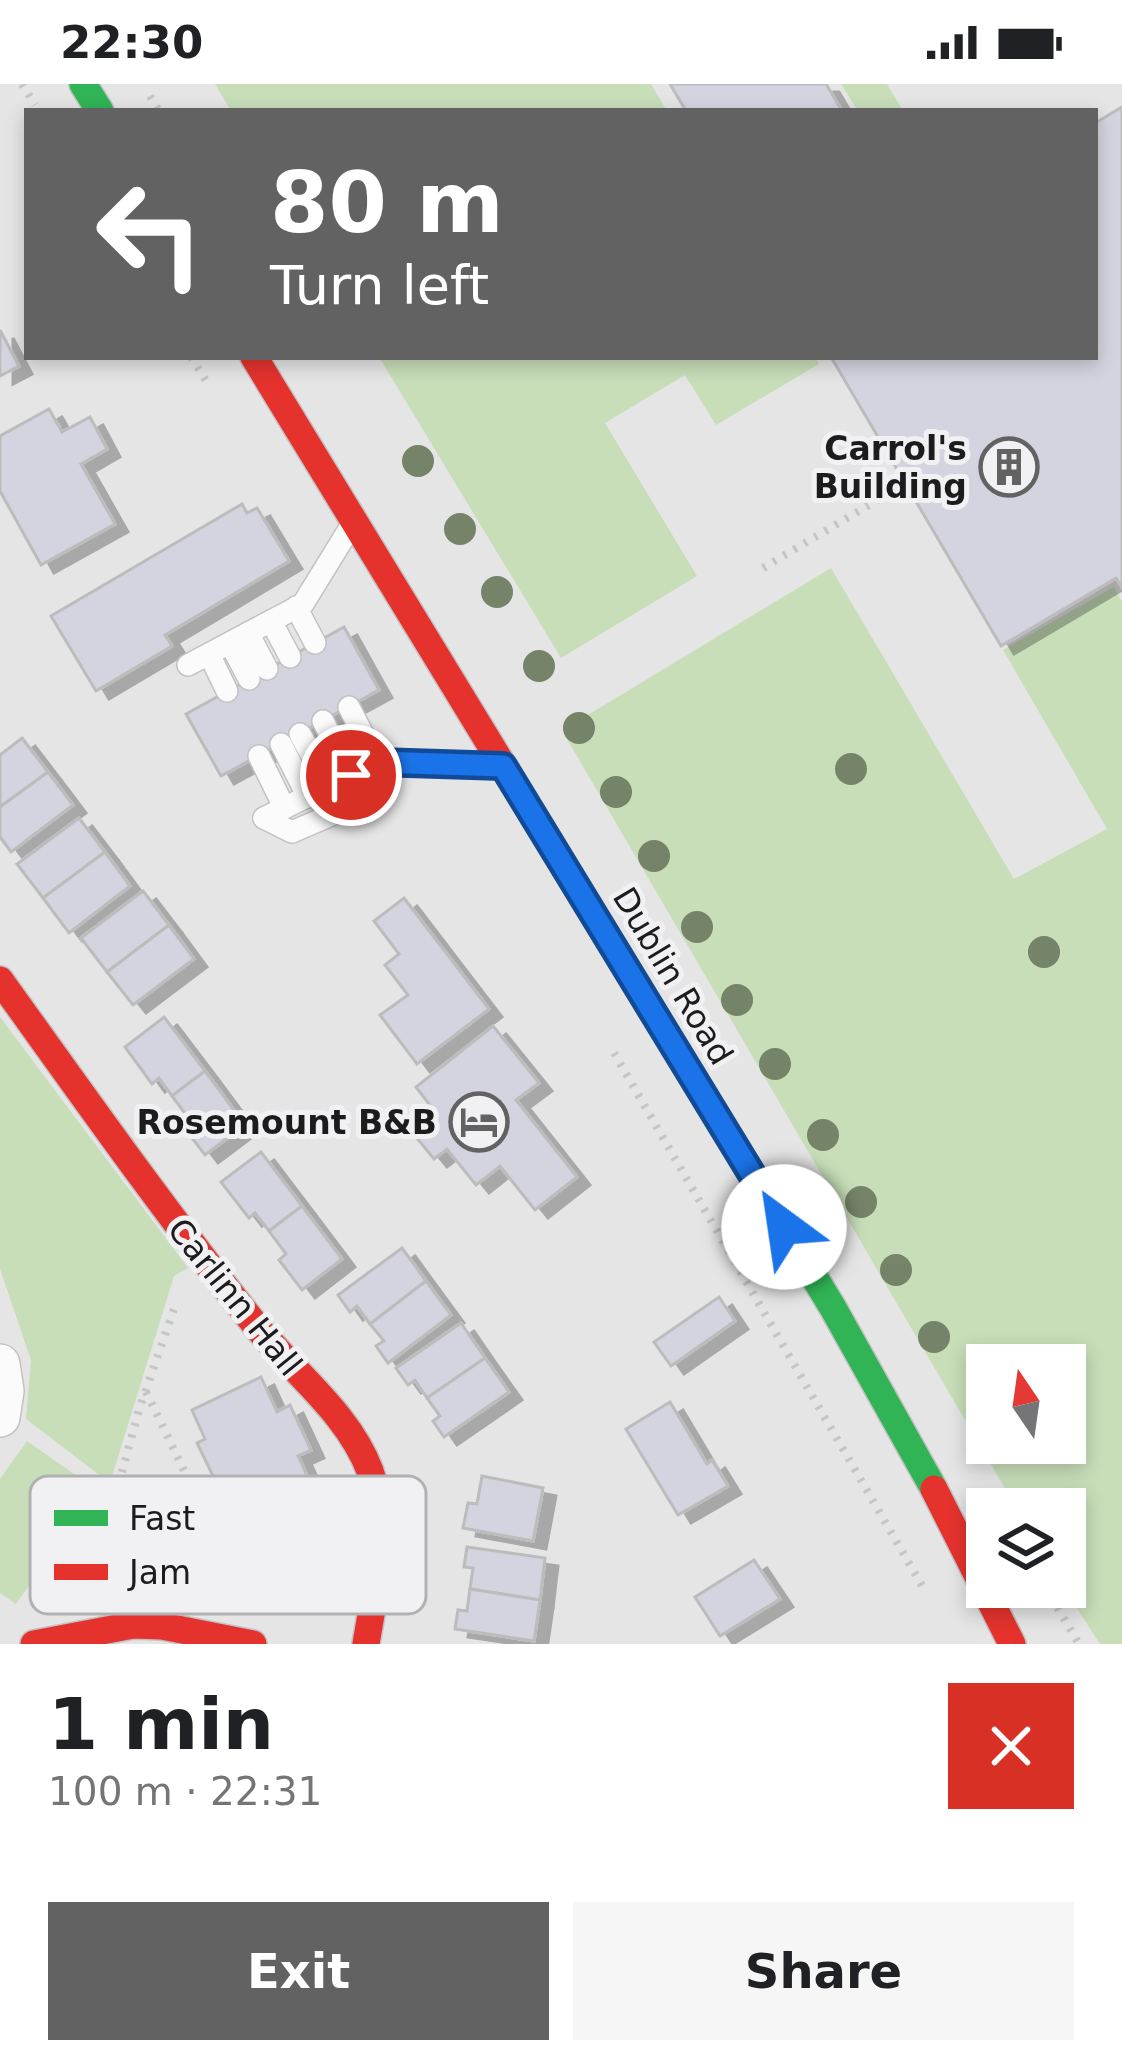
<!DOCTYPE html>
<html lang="en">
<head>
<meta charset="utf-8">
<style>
  :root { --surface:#fff; --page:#f6f6f6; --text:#202124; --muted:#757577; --accent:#626263 }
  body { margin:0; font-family:"DejaVu Sans",sans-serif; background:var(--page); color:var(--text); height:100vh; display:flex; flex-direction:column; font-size:45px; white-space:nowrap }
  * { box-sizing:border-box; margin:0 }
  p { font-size:39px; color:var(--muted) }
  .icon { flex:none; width:66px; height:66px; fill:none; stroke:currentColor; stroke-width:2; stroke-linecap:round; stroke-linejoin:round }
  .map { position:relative; height:1560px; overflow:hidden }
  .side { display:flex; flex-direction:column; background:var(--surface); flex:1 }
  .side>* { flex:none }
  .top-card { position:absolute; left:24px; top:24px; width:1074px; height:252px; border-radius:0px; box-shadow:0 6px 18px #0003; background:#626263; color:#fff; overflow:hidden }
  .needle { width:78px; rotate:347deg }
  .controls { position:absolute; left:966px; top:1260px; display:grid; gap:24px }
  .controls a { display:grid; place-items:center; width:120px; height:120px; border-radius:0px; background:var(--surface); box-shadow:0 6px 18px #0003; font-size:60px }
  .pin { position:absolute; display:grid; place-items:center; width:102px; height:102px; color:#fff; margin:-51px; border:6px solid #fff; border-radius:50%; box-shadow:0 3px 12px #0007 }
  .me { position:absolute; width:132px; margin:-66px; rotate:329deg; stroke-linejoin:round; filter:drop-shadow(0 0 9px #0008) }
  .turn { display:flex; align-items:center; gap:42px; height:252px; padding:0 48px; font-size:54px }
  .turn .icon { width:156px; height:156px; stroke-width:2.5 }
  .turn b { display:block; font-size:84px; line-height:102px }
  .round { display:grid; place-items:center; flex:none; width:126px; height:126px; border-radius:0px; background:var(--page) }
  .headline { display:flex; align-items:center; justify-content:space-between; height:204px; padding:0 48px }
  h1 { font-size:72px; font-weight:600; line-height:90px }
  .button { display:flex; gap:24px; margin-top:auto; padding:24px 48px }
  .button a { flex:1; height:138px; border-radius:0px; background:var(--accent); color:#fff; font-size:48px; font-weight:600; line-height:138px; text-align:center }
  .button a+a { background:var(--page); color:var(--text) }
  .status { display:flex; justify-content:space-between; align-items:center; height:84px; padding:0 60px; background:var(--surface); direction:ltr }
  .status svg { height:33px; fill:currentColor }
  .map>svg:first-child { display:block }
  .green { fill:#c7deb9; fill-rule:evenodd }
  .building { fill:#d4d4e0; stroke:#bcbcbd; stroke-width:3; filter:url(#shadow) }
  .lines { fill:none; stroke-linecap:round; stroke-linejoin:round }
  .lane-casing { stroke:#c2c2c3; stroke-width:24 }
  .street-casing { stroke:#c2c2c3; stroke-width:42 }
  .fast-casing { stroke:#c2c2c3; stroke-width:30 }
  .jam-casing { stroke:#c2c2c3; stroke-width:30 }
  .path { stroke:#c5c5c6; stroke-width:8; stroke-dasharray:3 9; stroke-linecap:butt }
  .lane { stroke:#fbfbfb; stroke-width:21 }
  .street { stroke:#fbfbfb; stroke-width:39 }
  .fast { stroke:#30b455; stroke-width:27 }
  .jam { stroke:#e5322d; stroke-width:27 }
  .tree { fill:#758369 }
  .route-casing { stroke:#114b97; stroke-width:30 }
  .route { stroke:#1a73e8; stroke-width:21 }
  .labels { text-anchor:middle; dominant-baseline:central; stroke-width:10; stroke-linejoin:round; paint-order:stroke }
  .poi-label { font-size:33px; font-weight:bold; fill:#1c1c1d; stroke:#f1f1f4; text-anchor:end }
  .street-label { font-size:33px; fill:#1c1c1d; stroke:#f1f1f4 }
  .key { fill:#f1f1f4; stroke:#b1b1b4; stroke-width:3 }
  .key-label { font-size:33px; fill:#1c1c1d }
</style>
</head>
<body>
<div class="status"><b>22:30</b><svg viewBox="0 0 49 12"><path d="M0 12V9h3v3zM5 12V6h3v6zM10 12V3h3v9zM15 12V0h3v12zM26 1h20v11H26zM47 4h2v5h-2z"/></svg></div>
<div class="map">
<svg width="1122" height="1560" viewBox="0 0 1122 1560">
  <defs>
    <filter id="shadow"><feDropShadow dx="13" dy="8" stdDeviation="0" flood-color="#0004"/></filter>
  </defs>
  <rect width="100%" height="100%" fill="#e5e5e6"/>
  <g class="green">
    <path d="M215,0H651L667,27H231Z"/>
    <path d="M841,0H887L903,27H858Z"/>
    <path d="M379,273H815L819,280L716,341L685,291L605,339L697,492L561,574Z"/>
    <path d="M831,484L1014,795L1107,745L1003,566L1114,503L1122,518V1560H1100L1063,1503L1065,1425H1017L564,650L586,632ZM1065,1281V1359H987V1281Z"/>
    <path d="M0,933L188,1184L174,1192L110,1399L26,1335L31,1276L0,1185Z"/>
    <path d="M27,1357L97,1406L16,1520L0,1509V1395Z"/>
  </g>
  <g class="building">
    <path d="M670,0H826L842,27H686Z"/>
    <path d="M1122,23V503L1116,494L1001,562L831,273H1095V39Z"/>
    <path d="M0,246L19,282L0,292Z"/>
    <path d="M49,325L62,348L90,333L107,365L81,380L115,440L41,481L0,407V352Z"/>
    <path d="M242,420L247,429L257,424L289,477L165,551L172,562L96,607L51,532Z"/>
    <path d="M344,543L379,606L221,692L186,630Z"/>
    <path d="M22,654L48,688L0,723V671Z"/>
    <path d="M48,688L73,721L11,768L0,753V723Z"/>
    <path d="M79,734L105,768L43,814L17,780Z"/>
    <path d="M105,768L130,802L69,849L43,814Z"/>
    <path d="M143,807L169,841L107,888L81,854Z"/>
    <path d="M404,814L489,925L417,980L380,931L408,911L385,881L399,870L374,837Z"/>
    <path d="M169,841L194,875L133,921L107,888Z"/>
    <path d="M164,933L205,987L172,1012L159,994L152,1000L125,963Z"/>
    <path d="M493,942L539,999L516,1016L577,1093L535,1126L500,1082L476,1101L447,1065L434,1075L412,1048L436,1029L416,1003Z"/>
    <path d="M205,987L245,1041L205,1071L182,1041L190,1036L172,1012Z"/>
    <path d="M261,1068L302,1122L269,1147L255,1129L249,1134L221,1098Z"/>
    <path d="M302,1122L342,1175L302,1206L279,1176L286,1170L269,1147Z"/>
    <path d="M402,1164L426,1197L370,1240L357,1222L350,1228L338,1211Z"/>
    <path d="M426,1197L451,1231L388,1279L376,1262L384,1257L370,1240Z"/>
    <path d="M719,1213L735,1237L671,1282L654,1258Z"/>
    <path d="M461,1239L485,1274L427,1314L415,1296L408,1301L396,1284Z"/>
    <path d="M485,1274L509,1308L444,1353L433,1337L440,1332L427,1314Z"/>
    <path d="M261,1293L277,1328L290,1321L311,1366L298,1372L335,1452L266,1484L237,1421L229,1425L197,1359L205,1355L192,1326Z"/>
    <path d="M670,1318L707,1380L712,1376L728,1402L678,1431L626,1345Z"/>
    <path d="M482,1392L543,1404L533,1457L463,1444L468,1419L477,1420Z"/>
    <path d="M467,1463L545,1474L540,1516L470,1505L473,1484L464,1483Z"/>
    <path d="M754,1476L780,1515L720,1552L695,1513Z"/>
    <path d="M470,1505L540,1516L534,1557L455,1545L458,1526L467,1527Z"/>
  </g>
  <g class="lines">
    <g class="lane-casing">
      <g id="lane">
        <path d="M296,523L315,559"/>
        <path d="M271,537L290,573"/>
        <path d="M248,549L267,585"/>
        <path d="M230,559L249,595"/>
        <path d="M209,570L227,607"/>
        <path d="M188,581L303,520L351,442"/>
        <path d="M349,623L377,678"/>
        <path d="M323,637L351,691"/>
        <path d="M300,650L328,702"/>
        <path d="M281,660L308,713"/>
        <path d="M259,672L284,723"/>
        <path d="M264,734L377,678L496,682"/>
        <path d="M264,734L292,748L375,712L387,679"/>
      </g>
    </g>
    <g class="street-casing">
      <path id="street" d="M0,1280L4,1307L0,1333"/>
    </g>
    <g class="fast-casing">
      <g id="fast">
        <path d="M83,0L100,27"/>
        <path d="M602,844L833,1224L934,1405"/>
      </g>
    </g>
    <g class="jam-casing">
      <g id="jam">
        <path d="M254,273L602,844"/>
        <path d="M0,896C84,1013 167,1131 257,1243C294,1289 349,1330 370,1387C390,1442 375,1505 366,1560"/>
        <path d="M934,1405L1012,1560"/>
        <path d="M34,1560L133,1541L162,1542L253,1560"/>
      </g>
    </g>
    <g class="path">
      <path d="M22,0L35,21"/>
      <path d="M150,12L159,27"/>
      <path d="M191,273L208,300"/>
      <path d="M763,484L891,408"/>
      <path d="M614,969L925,1507"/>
      <path d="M146,1308L236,1494"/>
      <path d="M1045,1503L1079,1560"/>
      <path d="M46,1509L115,1413L139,1326L176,1219"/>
    </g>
    <use href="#lane" class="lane"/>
    <use href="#street" class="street"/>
    <use href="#fast" class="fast"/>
    <use href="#jam" class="jam"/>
  </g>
  <g class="tree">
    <circle cx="418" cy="377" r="16"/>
    <circle cx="460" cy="445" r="16"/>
    <circle cx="497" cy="508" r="16"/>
    <circle cx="539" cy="582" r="16"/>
    <circle cx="579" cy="644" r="16"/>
    <circle cx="851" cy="685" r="16"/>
    <circle cx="616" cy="708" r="16"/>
    <circle cx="654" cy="772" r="16"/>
    <circle cx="697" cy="843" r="16"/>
    <circle cx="1044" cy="868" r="16"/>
    <circle cx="737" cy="916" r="16"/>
    <circle cx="775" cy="980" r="16"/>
    <circle cx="823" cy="1051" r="16"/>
    <circle cx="861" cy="1118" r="16"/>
    <circle cx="896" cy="1186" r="16"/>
    <circle cx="934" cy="1253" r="16"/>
  </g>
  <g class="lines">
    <g class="route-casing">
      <path id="route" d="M351,691L377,678L503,682L784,1143"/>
    </g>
    <use href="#route" class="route"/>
  </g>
  <defs>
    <g id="building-ring" transform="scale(3)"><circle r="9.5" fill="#f1f1f4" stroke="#626263" stroke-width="1.5"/><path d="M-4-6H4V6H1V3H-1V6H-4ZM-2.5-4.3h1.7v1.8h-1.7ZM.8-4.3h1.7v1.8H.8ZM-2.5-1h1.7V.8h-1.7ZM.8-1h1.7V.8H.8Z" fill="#626263"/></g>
    <g id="hotel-ring" transform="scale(3)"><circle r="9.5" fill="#f1f1f4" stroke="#626263" stroke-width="1.5"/><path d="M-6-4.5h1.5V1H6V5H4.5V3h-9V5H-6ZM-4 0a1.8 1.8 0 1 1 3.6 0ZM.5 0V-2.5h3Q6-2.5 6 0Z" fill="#626263"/></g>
  </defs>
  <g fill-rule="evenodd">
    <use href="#building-ring" x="1009" y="383"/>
    <use href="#hotel-ring" x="479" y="1038"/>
  </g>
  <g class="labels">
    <g class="poi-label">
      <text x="967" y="364">Carrol's<tspan x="967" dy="38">Building</tspan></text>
      <text x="437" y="1038">Rosemount B&amp;B</text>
    </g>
    <g class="street-label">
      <text transform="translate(673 892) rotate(59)">Dublin Road</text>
      <text transform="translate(235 1213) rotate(51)">Carlinn Hall</text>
    </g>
  </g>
  <rect x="30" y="1392" width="396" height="138" rx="18" class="key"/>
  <rect x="54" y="1426" width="54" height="16" fill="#30b455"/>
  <rect x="54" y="1480" width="54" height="16" fill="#e5322d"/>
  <g class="key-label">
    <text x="129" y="1446">Fast</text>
    <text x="129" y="1500">Jam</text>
  </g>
</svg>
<div class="controls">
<a><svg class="needle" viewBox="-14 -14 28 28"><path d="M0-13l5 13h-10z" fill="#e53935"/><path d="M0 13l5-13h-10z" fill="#757577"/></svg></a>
<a><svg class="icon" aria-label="layers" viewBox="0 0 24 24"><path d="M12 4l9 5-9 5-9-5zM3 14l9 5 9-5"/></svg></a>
</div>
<div class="pin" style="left:351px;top:691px;background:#d93025"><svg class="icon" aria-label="arrive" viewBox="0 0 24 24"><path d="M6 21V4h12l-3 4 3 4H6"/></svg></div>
<svg class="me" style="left:784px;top:1143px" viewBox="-20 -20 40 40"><circle r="19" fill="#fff"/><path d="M0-13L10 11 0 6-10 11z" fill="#1a73e8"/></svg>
<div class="top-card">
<div class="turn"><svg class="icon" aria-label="left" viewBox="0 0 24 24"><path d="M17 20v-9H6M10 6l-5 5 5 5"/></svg><div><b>80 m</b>Turn left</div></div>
</div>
</div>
<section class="side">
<div class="headline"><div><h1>1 min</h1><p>100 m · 22:31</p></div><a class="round" style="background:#d93025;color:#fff"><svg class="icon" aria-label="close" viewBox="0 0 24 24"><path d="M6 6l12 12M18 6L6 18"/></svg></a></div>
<div class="button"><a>Exit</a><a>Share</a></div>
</section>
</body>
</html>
